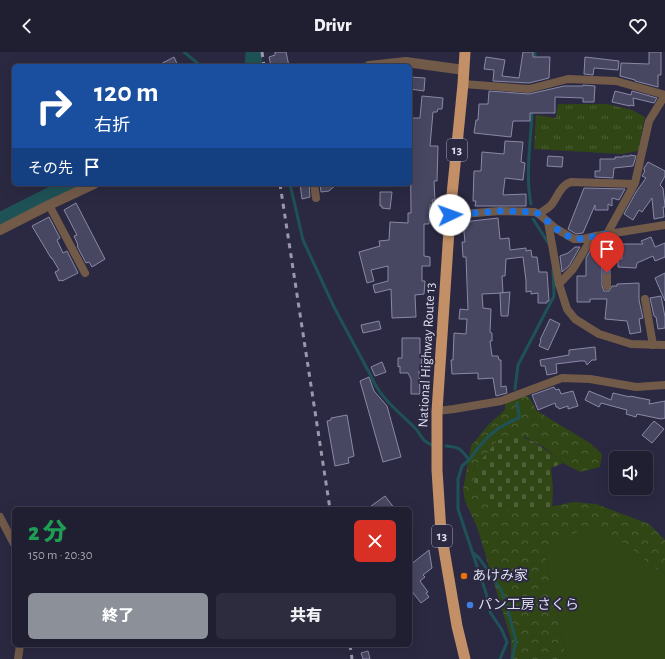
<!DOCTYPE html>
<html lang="ja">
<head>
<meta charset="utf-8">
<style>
  :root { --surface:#201f32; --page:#2d2c3e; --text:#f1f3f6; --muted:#a2a2ac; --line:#3d3d4d; --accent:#8c9099 }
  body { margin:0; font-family:"Alegreya Sans","Noto Sans JP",sans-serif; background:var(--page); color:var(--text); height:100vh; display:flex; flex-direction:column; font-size:15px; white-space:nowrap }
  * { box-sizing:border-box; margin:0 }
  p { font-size:13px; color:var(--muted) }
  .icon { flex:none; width:22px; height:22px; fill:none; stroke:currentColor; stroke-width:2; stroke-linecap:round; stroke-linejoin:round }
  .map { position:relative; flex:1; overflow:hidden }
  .details { position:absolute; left:12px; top:455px; width:400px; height:140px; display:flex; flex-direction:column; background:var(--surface); border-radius:6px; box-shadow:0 4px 16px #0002,0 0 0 1px var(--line) }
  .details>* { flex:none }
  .top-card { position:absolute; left:12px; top:12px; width:400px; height:122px; border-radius:6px; box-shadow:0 4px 16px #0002,0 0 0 1px var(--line); background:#1a4fa0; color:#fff; overflow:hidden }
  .buttons { position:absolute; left:609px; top:399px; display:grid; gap:8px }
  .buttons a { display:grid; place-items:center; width:44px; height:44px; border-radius:6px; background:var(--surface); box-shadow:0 4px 16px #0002,0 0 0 1px var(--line); font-size:20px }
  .pin { position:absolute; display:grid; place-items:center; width:34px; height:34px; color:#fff; margin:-41px -17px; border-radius:50% 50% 50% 0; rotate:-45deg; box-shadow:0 0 4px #0007 }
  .pin .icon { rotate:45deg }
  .me { position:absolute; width:44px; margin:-22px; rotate:87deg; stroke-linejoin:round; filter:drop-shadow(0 0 3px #0008) }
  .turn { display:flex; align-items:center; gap:14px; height:84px; padding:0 16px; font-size:18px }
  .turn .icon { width:52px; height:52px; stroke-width:2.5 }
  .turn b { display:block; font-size:28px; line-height:34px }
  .then { display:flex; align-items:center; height:38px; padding:0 16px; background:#0003; gap:8px; font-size:15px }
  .round { display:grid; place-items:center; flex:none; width:42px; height:42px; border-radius:6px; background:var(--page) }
  .head { display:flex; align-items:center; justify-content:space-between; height:68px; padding:0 16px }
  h1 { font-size:24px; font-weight:800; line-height:30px; color:#1e9e55 }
  .cta { display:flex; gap:8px; margin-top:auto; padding:8px 16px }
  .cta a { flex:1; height:46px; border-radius:6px; background:var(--accent); color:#fff; font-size:16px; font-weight:800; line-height:46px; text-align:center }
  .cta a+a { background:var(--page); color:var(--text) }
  header { display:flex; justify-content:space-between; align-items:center; height:52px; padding:0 16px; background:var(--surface); font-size:18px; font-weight:800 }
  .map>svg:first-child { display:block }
  .grass { fill:url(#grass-tufts) }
  .forest { fill:url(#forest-crowns) }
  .cemetery { fill:url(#cemetery-stones) }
  .pitch { fill:#314615 }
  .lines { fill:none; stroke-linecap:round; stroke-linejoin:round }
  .stream { stroke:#1f5256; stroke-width:3 }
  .river { stroke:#1f5256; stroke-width:17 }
  .building { fill:#474762; stroke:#8989a7 }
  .minor { stroke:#725a49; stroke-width:8 }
  .tertiary { stroke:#725a49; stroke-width:10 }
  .trunk { stroke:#c28f66; stroke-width:11 }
  .rail { stroke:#9a99ac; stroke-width:3; stroke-dasharray:5 5; stroke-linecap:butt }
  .route { stroke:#1a73e8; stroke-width:7; stroke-dasharray:0 12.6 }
  .food-dot { fill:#e8710a; stroke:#2b2942; stroke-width:1.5 }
  .shop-dot { fill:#3f7fe0; stroke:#2b2942; stroke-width:1.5 }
  .labels { text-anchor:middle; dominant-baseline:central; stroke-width:4; stroke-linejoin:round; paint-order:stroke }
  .shield { fill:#2b2942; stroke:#a8a8ba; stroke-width:1 }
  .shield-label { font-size:13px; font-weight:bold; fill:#dedeee }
  .street-label { font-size:14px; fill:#dedeee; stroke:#2b2942 }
  .poi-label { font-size:14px; fill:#dedeee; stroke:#2b2942; text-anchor:start }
</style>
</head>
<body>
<header><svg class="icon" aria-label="back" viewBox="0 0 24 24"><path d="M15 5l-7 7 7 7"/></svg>Drivr<svg class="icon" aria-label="heart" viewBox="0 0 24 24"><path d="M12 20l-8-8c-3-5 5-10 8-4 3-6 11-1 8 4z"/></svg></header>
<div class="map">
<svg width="665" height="607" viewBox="0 0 665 607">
  <defs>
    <pattern id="grass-tufts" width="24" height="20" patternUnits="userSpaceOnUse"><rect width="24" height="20" fill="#314615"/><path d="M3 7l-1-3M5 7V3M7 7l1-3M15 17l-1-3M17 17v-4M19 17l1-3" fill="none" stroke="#4e6037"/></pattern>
    <pattern id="forest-crowns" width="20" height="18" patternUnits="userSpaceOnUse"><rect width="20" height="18" fill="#314615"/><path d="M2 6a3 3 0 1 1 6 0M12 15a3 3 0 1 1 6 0" fill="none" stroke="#4e6037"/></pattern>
    <pattern id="cemetery-stones" width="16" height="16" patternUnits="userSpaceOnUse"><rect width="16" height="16" fill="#314615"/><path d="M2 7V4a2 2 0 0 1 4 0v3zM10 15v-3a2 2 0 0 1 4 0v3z" fill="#4e6037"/></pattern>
  </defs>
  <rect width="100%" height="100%" fill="#2b2942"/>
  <path class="grass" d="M558,52H607L632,58L645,65L638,99L621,102L534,97L536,63L556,66Z"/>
  <path class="forest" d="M520,342L529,345L537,359L590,391L602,402L600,415L580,420L563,411L544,395L523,384L544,456L574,450L596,452L649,472L665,488V523L643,508L623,491L544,496L566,607H511V587L477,475L465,449L463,438L471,394L488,373L505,358V350Z"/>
  <path class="cemetery" d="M511,382C532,386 547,398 563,411L551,416L553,437L552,455L544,456L496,459L483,446L474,430L478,412L497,389Z"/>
  <path class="pitch" d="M582,479C589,479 600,479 607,481C628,490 645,511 665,523V607H566L544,496L554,488Z"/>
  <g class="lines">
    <g class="stream">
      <path d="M184,0L201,14"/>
      <path d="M535,8V0"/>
      <path d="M290,132L303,188L334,255L371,324C380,346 398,359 415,376C422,383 421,389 432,393"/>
      <path d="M531,152C525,123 531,88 532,59"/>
      <path d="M533,167L549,192"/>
      <path d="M515,337L518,313L554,244L553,218"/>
      <path d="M446,394C460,395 461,397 469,408L462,414L458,427V457L486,541L490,560L502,578L507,590L500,607"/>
      <path d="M469,408C484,387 494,376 519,366V363L517,351"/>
      <path d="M473,501L479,506L500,536L505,547L516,589L512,607"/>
    </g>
    <g class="river">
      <path d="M253,14L254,2"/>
      <path d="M0,169L73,132"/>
    </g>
  </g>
  <g class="building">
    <path d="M275,0H286L289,14H271L269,5L275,3Z"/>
    <path d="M523,0H533V5H550L549,26L529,31L493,29L494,18L484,17L486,5L505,8L502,24L519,26Z"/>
    <path d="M649,0H661V23H658V35L635,29V28L620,24L621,11L649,12Z"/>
    <path d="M174,5L178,14H157Z"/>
    <path d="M585,5L619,9L618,18L594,16L593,23L584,22Z"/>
    <path d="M410,25L425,26L424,39L410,37Z"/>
    <path d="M583,33L595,34L594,50H583V46L555,45V61H530V69H513L511,85L474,81L476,68H478L479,52H488L489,39L529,42L564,34H583Z"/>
    <path d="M615,39L631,43L632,39L657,46L654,51L633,46L634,54L630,53V54L612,50Z"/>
    <path d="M422,44L443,46L442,57H438L437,60H433L430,94H438L437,129H434L435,148H432L433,153H430L429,172H424V204L430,205V214H422V229H425L424,242L415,243L416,265L392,266L391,237L375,241L373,233L388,229V214L371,218L374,229L367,231L359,200L380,194L379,189L389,188L390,170L408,171V161H411L410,66H420Z"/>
    <path d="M505,89L523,90L521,110L525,111L523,128L505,126L503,143L526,142V154H475L476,149H473L474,119H481L482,100L504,102Z"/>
    <path d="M630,103L636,104L633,114L614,116L613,126L595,125V119H600V107H615V105H623V104H630Z"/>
    <path d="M548,104L563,105L562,115L547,114Z"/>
    <path d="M648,110L665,119V124L660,133L663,136L665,154V155H663L664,165L654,167L652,146L642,160L639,158L633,168L624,162L636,140L646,126L642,124L645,119L644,118V116Z"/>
    <path d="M300,132H309L310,145L302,147Z"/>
    <path d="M320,132H337L329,139L321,140Z"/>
    <path d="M584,136L625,137L619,148L612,146V154L608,152V158H595V153L583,181L576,182L568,177Z"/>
    <path d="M380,140H392L390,157L382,156V154H380Z"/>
    <path d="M76,151L105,207L92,215L89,210L86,211L77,194L78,193L74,184L77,183L64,158Z"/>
    <path d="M49,165L60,186L57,188L63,201L67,199L78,221L62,229L61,228L59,229L55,220L59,218L52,206H51L32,174Z"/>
    <path d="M498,166L500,187L509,186L510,198L526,196V199L531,198L532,205H537L539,220H547L549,249H547V251H538V241L531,242V239L526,240V229L523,205L506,207L505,224H502L503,241L482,242L483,256L491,257L490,280L492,281V289H490L492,304H498L499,308H501V335L506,334L507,341L496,344L493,326L478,327V321L452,322L451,308H453L454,281L466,282L467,267H459L460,257L468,258L466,205H463L462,190H465L463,170Z"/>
    <path d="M651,185L655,195L665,191V205L655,209L653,204L637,211L636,216L618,215V207H622V192H643L641,189Z"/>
    <path d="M596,192H602V234L604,239H609L612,234H617V232L639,231V248L643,266L639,267L641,280L630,282L627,269L605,267L607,247H590V250H577V224H586V206L591,197L595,195Z"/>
    <path d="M575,195H580L569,214L562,220L560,204L568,201Z"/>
    <path d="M665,221V249L655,226Z"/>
    <path d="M510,240L508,264H501L500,241Z"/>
    <path d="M661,244L665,265V276L658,277L656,265L654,264L650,246Z"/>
    <path d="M550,267L560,272L548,298L539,294L541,289L540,288Z"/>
    <path d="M379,269L381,277L363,281L361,273Z"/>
    <path d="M402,286H420V305H422L421,319H419L420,342H411V327L408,321H400V314L398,315V306H402Z"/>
    <path d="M595,295L596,308H592L587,313L585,309H580L556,312L557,321L547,323L545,314H541L540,308L569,303V298Z"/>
    <path d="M382,310L386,320L375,324L371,315Z"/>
    <path d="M369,325L374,339L387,354L401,405L383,410L360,329Z"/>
    <path d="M554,335L556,338L559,337L561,342L573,339L578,354L568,357V354L559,357L558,355H556L555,351L538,358L532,343Z"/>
    <path d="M589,339L611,348L613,341L630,345V344L650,348L649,352L665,349V366L661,367L637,362L636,365L626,362L627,358L601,351L599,355L585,348Z"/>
    <path d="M347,363L354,404L348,406L349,411L335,414L327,369L331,368V366Z"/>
    <path d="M654,369L664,377L652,391L642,383Z"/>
    <path d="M385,444L395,457H367Z"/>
    <path d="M429,498L432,516L423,523L425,525L420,529L428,540L426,541L429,545L421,551L410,537V513Z"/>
    <path d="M368,599L370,607H363L361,601Z"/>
  </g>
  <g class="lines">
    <g class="minor">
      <path d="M463,32L529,37L568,27L616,29L665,43L649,69L635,131L607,182V234"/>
      <path d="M314,132L316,146"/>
      <path d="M49,153L85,221"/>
      <path d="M539,162C543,159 549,156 552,152C558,144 561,133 571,130L634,132"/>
      <path d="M450,163L500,159L535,160L539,162L555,176L574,187H583L596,184L665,173"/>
      <path d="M548,170L559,232"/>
      <path d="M596,184L587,194L573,217L559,232L567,257L575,267L599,282L631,292L665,293"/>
      <path d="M645,247L653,293"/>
      <path d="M437,359L454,357L501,349L562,326L590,327L636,335L665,333"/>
      <path d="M0,465L14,492"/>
      <path d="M18,607L20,593"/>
    </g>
    <g class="tertiary">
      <path d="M369,14L406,10L464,18"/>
      <path d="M0,178L49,153L94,132"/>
    </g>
    <path class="trunk" d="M465,607L457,574L441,480L437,418V359L450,163L463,32L465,0"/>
    <g class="rail">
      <path d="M262,0L264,14"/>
      <path d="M280,132L330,457"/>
      <path d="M350,593L352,607"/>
    </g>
  </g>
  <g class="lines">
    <path class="route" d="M450,163L500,159L535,160C542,163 548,170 554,175C578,193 581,186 607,182V221"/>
  </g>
  <circle class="food-dot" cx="464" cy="524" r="4"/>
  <circle class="shop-dot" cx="470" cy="553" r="4"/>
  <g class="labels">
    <g class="shield">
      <rect x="447" y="87" width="20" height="22" rx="3"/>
      <rect x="432" y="473" width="20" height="22" rx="3"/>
    </g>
    <g class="shield-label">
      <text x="457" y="98">13</text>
      <text x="442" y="484">13</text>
    </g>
    <g class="street-label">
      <text transform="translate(427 303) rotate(-87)">National Highway Route 13</text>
    </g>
    <g class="poi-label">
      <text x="472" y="524">あけみ家</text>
      <text x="478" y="553">パン工房 さくら</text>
    </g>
  </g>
</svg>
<div class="buttons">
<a><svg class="icon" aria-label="sound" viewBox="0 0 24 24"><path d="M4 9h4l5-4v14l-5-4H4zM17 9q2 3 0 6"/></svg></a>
</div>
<div class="pin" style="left:607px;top:221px;background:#d93025"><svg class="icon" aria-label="arrive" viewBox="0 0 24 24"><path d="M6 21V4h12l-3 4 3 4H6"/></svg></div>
<svg class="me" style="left:450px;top:163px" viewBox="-20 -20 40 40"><circle r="19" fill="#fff"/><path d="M0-13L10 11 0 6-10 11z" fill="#1a73e8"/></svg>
<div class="top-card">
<div class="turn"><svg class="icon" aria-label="right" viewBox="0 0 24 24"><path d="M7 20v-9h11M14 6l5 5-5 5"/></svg><div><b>120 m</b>右折</div></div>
<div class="then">その先<svg class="icon" aria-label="arrive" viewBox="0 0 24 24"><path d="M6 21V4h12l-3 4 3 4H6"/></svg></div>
</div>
<section class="details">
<div class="head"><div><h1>2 分</h1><p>150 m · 20:30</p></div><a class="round" style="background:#d93025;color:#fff"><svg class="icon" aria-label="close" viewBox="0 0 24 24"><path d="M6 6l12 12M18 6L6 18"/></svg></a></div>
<div class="cta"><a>終了</a><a>共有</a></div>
</section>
</div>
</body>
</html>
